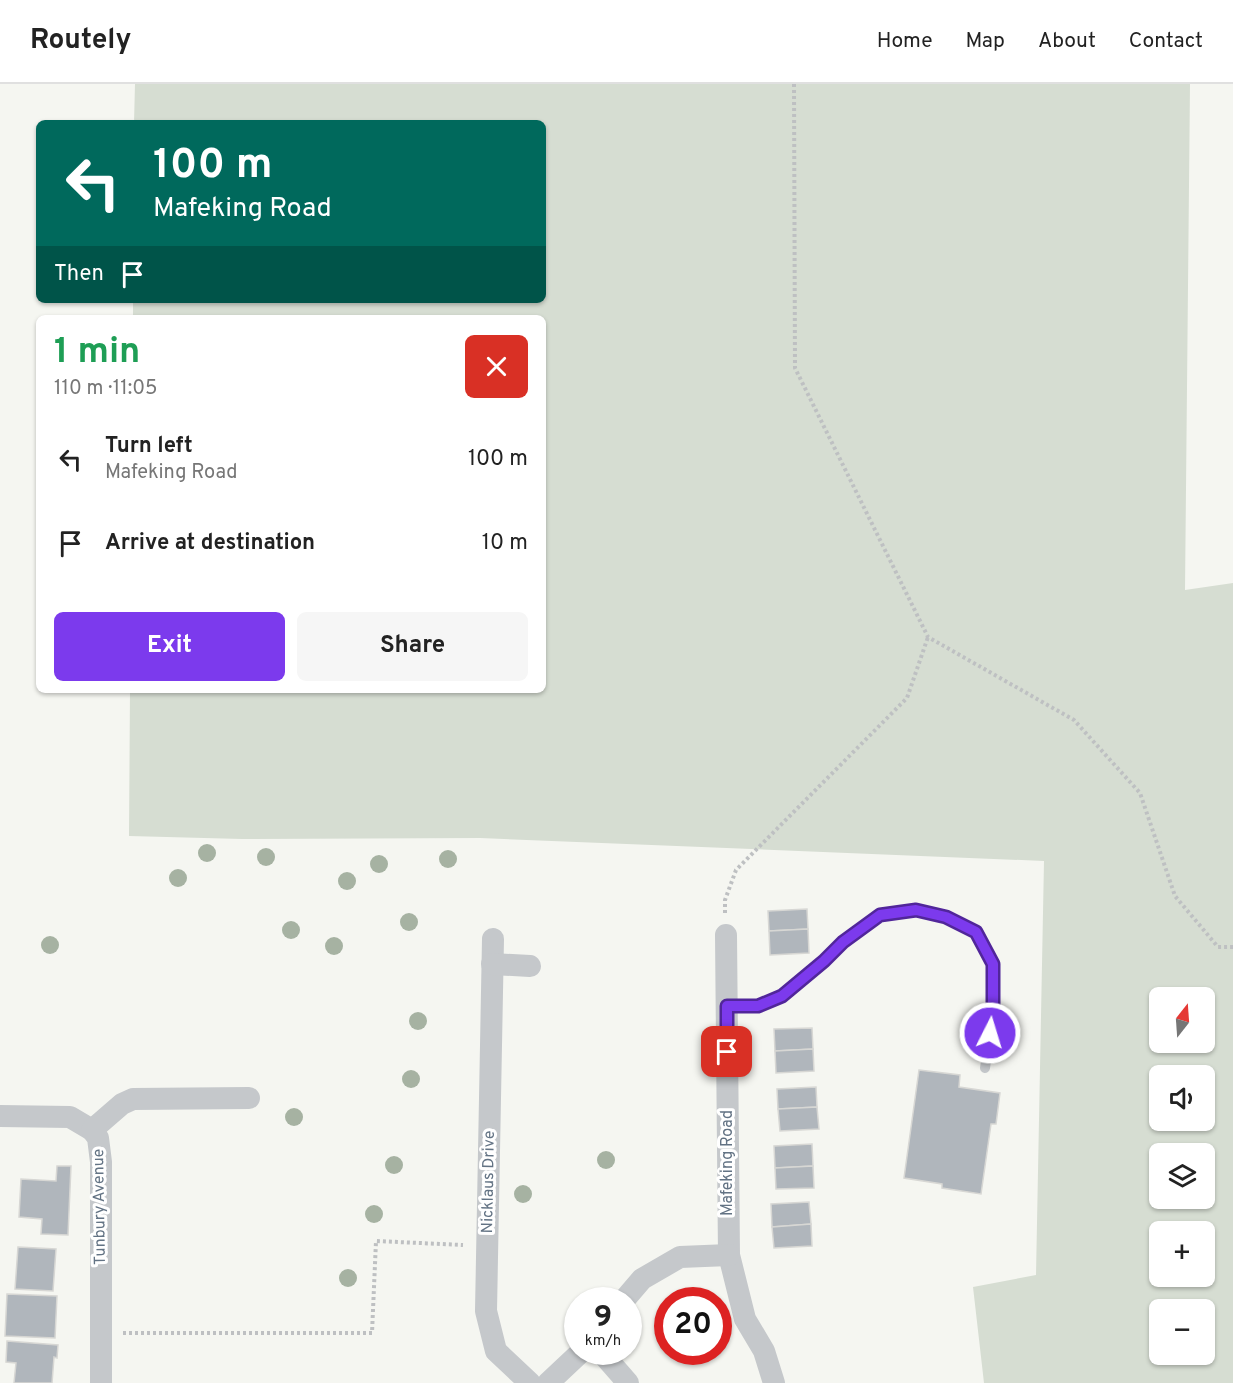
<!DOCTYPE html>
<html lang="en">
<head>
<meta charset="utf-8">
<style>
  :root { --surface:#fff; --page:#f6f6f6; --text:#222; --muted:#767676; --line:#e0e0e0; --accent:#7c3aed }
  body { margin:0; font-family:Overpass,sans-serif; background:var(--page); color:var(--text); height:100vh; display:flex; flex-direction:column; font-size:22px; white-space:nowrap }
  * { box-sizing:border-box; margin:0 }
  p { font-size:20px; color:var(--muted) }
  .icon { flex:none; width:33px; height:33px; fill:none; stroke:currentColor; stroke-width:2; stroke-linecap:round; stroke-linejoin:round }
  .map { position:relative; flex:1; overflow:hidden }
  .drawer { position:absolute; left:36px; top:231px; width:510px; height:378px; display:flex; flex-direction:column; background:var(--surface); border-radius:9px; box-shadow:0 2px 4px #0004 }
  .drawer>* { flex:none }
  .banner { position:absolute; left:36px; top:36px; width:510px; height:183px; border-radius:9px; box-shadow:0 2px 4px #0004; background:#00695c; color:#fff; overflow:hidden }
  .needle { width:39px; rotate:17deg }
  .controls { position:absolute; left:1149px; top:903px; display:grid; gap:12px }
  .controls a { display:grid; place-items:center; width:66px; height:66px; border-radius:9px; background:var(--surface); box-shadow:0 2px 4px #0004; font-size:30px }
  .speed { position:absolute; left:564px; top:1203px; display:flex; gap:12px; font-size:30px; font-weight:700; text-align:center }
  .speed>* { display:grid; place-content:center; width:78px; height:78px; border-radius:50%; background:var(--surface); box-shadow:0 2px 4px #0004; line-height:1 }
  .speed small { font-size:15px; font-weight:400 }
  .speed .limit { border:9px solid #d22; background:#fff; color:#111 }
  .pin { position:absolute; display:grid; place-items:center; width:51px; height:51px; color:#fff; margin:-26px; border-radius:12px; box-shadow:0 3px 9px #0006 }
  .me { position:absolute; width:66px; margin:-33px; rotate:5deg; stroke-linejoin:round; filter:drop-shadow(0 0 4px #0008) }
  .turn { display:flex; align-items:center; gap:21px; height:126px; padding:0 18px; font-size:27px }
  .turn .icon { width:78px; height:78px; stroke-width:2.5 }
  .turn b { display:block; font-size:42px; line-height:51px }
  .then { display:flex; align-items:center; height:57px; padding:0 18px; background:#0003; gap:12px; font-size:22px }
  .round { display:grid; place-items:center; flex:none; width:63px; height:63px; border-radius:9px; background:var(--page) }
  .overview { display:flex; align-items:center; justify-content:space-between; height:102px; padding:0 18px }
  h1 { font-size:36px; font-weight:700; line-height:45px; color:#1e9e55 }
  .cta { display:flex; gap:12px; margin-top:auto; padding:12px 18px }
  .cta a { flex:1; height:69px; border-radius:9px; background:var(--accent); color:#fff; font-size:24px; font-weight:700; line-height:69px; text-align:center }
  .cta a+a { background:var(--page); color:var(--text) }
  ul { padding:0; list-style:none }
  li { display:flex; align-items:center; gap:18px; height:84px; padding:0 18px }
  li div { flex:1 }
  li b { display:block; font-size:22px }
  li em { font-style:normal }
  header { display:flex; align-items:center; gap:36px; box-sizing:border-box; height:84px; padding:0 30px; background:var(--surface); border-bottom:2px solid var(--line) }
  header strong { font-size:28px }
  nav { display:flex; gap:33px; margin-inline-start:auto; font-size:21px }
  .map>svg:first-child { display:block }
  .green { fill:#d6ddd2; fill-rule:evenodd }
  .building { fill:#b0b6bc; stroke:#d7d7d4; stroke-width:1.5 }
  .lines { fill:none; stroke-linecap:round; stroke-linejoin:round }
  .path { stroke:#bec0c2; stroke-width:4; stroke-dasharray:3 3; stroke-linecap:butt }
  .service { stroke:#c5c8cb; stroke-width:10 }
  .minor { stroke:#c5c8cb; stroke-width:22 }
  .tree { fill:#a6b2a2 }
  .route-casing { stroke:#51269a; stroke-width:15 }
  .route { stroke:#7c3aed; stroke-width:10 }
  .labels { text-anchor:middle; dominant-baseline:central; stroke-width:6; stroke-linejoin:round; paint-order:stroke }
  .street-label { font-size:16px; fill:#637384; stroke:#fff }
</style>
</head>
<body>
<header>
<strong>Routely</strong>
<nav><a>Home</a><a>Map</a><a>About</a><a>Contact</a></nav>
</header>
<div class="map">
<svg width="1233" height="1299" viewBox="0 0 1233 1299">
  <rect width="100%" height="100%" fill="#f5f6f1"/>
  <path class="green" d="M135,0H1190L1185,506L1233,499V1299H984L973,1203L1036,1191L1044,777L480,754L242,755L129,752L130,606H543V234H133V216H543V39H134ZM1160,914H1204V958H1160ZM1160,992H1204V1036H1160ZM1160,1070H1204V1114H1160ZM1160,1148H1204V1192H1160ZM1160,1226H1204V1270H1160Z"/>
  <g class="building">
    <path d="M807,825L808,845L769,847L768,827Z"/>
    <path d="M808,845L809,869L770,871L769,847Z"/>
    <path d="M812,944L813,965L775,967L774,945Z"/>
    <path d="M813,965L814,987L776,989L775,967Z"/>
    <path d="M919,986L960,991L959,1003L1000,1009L996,1040H991L981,1110L942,1104V1100L904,1094Z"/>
    <path d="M816,1003L817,1023L778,1025L777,1005Z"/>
    <path d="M817,1023L819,1045L780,1047L778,1025Z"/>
    <path d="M812,1060L813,1082L775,1084L774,1062Z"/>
    <path d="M57,1082H71L68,1151L41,1150L42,1135L19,1133L21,1095L56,1097Z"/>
    <path d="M813,1082L814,1104L776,1105L775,1084Z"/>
    <path d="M809,1118L811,1140L772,1143L771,1120Z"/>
    <path d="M811,1140L812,1162L774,1164L772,1143Z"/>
    <path d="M18,1163L56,1165L53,1207L15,1205Z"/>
    <path d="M7,1210L57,1212L55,1254L5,1252Z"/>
    <path d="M7,1257L58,1261L57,1274L54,1273L52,1299H14L16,1279L6,1278Z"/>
  </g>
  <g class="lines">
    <g class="path">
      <path d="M794,0L795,284L928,553L1074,636L1140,709L1175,812L1218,863H1233"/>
      <path d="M725,829V816L736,786L907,614L928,553"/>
      <path d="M123,1249H372L376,1157L463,1161"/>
    </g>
    <path class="service" d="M727,922H757L781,911L824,877L843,858L880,831L916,826L946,833L976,848L993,880V931L985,984"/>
    <g class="minor">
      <path d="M726,851L729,1171L745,1235L764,1267L774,1299"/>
      <path d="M493,855L486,1227L496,1267L530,1299"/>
      <path d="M492,880L530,882"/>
      <path d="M0,1032L70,1033L92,1046"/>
      <path d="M624,1216L642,1195L680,1173L729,1171"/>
      <path d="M601,1268L628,1299"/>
      <path d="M101,1299V1078L98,1054L92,1046L122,1020L133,1015L249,1014"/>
      <path d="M548,1299L581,1268"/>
    </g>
  </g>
  <g class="tree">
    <circle cx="207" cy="769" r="9"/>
    <circle cx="266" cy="773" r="9"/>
    <circle cx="448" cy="775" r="9"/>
    <circle cx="379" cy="780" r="9"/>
    <circle cx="178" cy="794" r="9"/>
    <circle cx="347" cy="797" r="9"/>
    <circle cx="409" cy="838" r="9"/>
    <circle cx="291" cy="846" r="9"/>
    <circle cx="50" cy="861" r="9"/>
    <circle cx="334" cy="862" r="9"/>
    <circle cx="418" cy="937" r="9"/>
    <circle cx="411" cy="995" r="9"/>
    <circle cx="294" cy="1033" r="9"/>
    <circle cx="606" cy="1076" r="9"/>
    <circle cx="394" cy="1081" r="9"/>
    <circle cx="523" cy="1110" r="9"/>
    <circle cx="374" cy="1130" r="9"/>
    <circle cx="348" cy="1194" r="9"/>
  </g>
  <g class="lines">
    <g class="route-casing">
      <path id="route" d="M727,968V922H758L782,912L824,877L843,858L880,831L916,826L946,833L976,848L993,880V931L990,949"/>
    </g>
    <use href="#route" class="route"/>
  </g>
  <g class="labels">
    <g class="street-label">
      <text transform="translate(728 1079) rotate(-90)">Mafeking Road</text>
      <text transform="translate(489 1098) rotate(-89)">Nicklaus Drive</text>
      <text transform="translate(100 1123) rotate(-91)">Tunbury Avenue</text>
    </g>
  </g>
</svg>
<div class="controls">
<a><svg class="needle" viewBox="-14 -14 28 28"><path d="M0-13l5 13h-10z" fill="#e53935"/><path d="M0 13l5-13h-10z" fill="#767676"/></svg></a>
<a><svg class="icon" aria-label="sound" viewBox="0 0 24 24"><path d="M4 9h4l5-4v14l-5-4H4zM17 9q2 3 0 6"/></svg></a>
<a><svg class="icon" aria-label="layers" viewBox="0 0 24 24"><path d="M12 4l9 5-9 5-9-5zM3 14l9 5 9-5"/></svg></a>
<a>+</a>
<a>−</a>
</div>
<div class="speed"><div>9<small>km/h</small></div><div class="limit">20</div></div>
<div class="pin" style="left:727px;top:968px;background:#d93025"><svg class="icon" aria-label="arrive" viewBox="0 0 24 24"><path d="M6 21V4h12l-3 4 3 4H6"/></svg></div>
<svg class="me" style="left:990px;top:949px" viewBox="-20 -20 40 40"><circle r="17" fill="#7c3aed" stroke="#fff" stroke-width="3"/><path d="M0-11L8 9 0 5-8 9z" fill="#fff"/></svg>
<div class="banner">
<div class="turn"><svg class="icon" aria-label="left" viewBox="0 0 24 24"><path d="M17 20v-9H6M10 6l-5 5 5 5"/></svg><div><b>100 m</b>Mafeking Road</div></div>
<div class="then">Then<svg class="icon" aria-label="arrive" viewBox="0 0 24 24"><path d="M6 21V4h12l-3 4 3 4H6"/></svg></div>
</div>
<section class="drawer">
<div class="overview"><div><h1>1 min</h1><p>110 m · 11:05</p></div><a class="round" style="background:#d93025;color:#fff"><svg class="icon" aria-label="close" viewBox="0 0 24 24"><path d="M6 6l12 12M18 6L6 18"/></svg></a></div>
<ul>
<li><svg class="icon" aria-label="left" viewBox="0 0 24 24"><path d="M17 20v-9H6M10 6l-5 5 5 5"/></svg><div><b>Turn left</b><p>Mafeking Road</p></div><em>100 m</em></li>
<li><svg class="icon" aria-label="arrive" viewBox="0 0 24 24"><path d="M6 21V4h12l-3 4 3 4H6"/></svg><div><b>Arrive at destination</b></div><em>10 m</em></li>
</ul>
<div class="cta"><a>Exit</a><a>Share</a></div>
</section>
</div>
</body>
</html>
